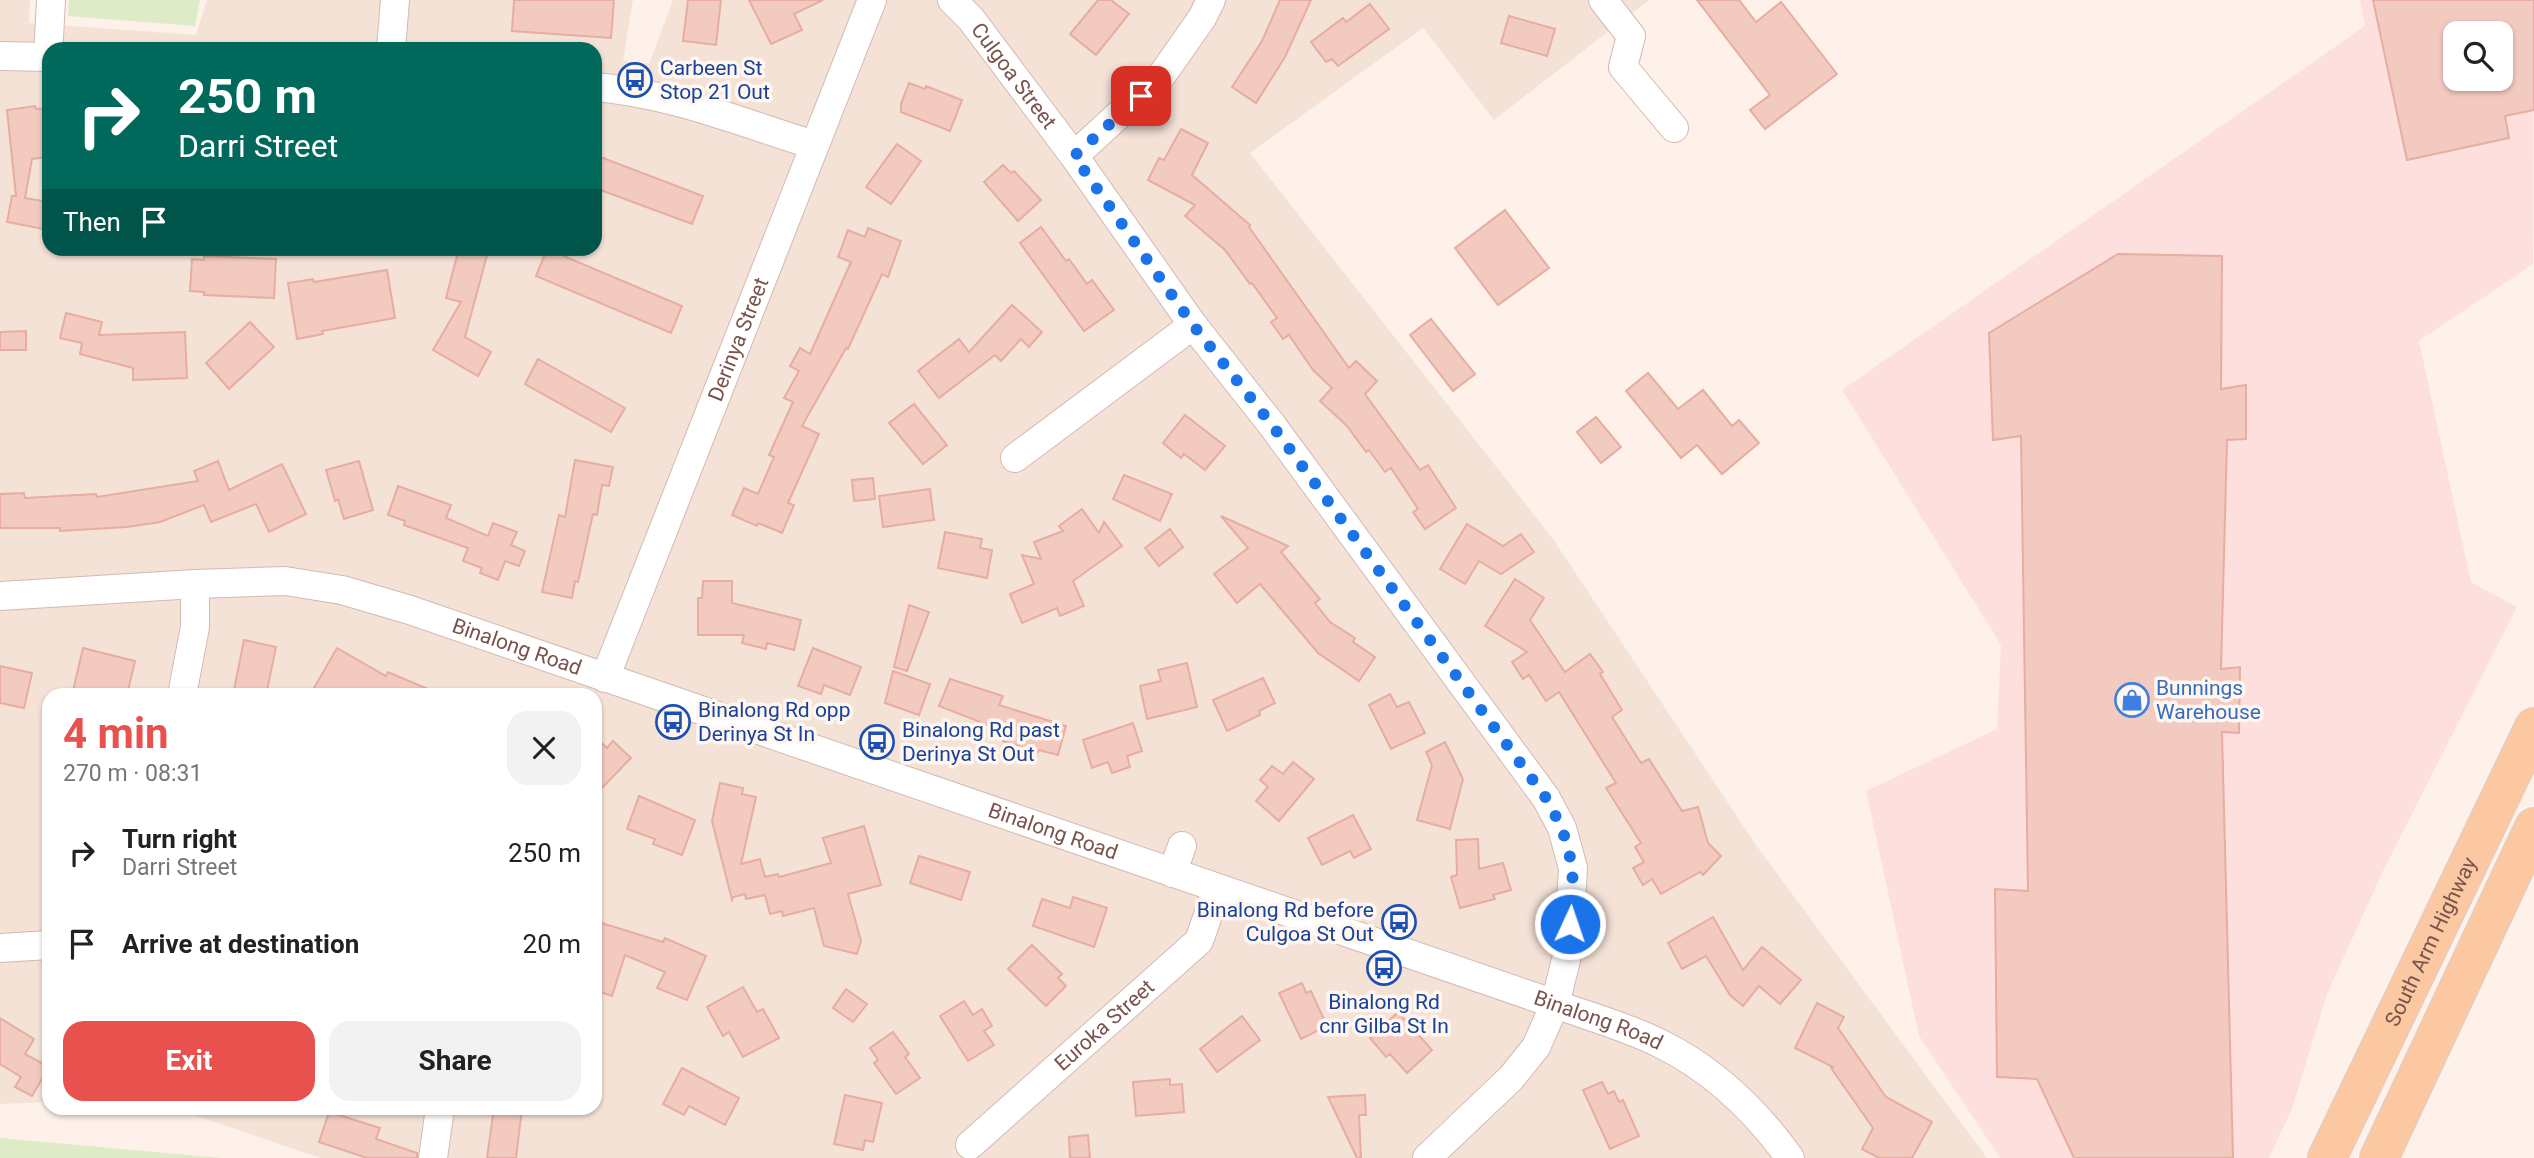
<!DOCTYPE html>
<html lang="en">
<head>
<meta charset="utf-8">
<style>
  :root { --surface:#fff; --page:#f2f2f2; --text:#222; --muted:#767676; --accent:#e8514d }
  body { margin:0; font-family:Roboto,sans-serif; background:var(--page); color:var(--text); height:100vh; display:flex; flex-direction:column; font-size:26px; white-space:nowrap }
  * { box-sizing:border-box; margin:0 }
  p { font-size:23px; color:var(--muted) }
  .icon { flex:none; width:38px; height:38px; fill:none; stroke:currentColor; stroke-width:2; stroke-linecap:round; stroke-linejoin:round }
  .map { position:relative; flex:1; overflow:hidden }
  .panel { position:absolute; left:42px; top:688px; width:560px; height:427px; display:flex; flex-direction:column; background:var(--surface); border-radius:21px; box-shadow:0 2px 5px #0004 }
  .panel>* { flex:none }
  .top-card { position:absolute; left:42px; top:42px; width:560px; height:214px; border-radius:21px; box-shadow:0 2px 5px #0004; background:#00695c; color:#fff; overflow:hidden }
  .fabs { position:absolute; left:2443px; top:21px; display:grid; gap:14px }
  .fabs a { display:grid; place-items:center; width:70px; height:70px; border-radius:14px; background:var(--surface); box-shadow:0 2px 5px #0004; font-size:35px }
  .pin { position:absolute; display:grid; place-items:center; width:60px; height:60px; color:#fff; margin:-30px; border-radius:14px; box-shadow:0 4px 10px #0006 }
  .me { position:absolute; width:77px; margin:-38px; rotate:3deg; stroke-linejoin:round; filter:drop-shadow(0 0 5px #0008) }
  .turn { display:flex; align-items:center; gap:24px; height:147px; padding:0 21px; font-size:32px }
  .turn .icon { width:91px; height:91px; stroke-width:2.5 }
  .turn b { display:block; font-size:49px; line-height:60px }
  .then { display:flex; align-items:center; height:66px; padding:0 21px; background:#0003; gap:14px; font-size:26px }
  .round { display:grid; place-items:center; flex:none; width:74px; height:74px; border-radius:21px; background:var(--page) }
  .head { display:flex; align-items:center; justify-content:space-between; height:119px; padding:0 21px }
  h1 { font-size:42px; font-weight:700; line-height:52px; color:var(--accent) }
  .cta { display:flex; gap:14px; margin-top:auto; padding:14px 21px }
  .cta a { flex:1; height:80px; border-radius:21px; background:var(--accent); color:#fff; font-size:28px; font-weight:700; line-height:80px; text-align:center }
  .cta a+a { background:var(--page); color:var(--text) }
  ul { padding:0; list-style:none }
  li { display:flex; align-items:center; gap:21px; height:91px; padding:0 21px }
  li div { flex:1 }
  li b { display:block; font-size:26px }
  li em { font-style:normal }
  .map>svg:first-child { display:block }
  .residential { fill:#f5e2d7; fill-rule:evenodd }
  .commercial { fill:#fde0dd; fill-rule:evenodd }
  .green { fill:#ddecc7 }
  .building { fill:#f3cac0; stroke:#e6ada0; stroke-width:2; fill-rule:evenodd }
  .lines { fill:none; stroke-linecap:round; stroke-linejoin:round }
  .street-casing { stroke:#d3b9b1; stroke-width:30 }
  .primary-casing { stroke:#d9cfcd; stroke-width:40 }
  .street { stroke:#fff; stroke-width:28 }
  .primary { stroke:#fcc8a2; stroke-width:38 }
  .route { stroke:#1a73e8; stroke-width:12; stroke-dasharray:0 21.6 }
  .labels { text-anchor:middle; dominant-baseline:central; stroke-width:7; stroke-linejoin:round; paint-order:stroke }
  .transit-label { font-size:21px; fill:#164399; stroke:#fff6f0; text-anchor:start }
  .street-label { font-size:21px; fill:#79534c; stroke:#fff6f0 }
  .shop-label { font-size:21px; fill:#366cbe; stroke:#fff6f0; text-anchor:start }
</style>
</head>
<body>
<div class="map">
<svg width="2534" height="1158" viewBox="0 0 2534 1158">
  <rect width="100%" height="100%" fill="#fdf1e9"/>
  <path class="residential" d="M0,0H30L29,23L196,35L207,0H633L623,61L649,64L673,0H1649L1494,120L1423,28L1250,153L1553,539L1756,845L1987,1158H320L174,1108H595V695H49V1102L0,1104ZM49,49H595V248H49Z"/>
  <path class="commercial" d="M2360,0H2534L2533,264L2419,341L2471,582L2517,607L2383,871L2327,994L2292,1109L2269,1158H2000L1919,1036L1866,791L1997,729L2001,645L1842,390L2365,26ZM2455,33H2501V79H2455Z"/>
  <g class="green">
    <path d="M69,0H200L195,26L68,16Z"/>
    <path d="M0,1138L221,1158H0Z"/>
  </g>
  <g class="building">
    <path d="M514,0H614L611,38L512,31Z"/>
    <path d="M688,0H721L716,45L683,41Z"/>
    <path d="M749,0H823L794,14L802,30L771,44Z"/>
    <path d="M1098,0H1111L1129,14L1096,55L1070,34Z"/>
    <path d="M1280,0H1311L1285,57L1256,103L1232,87L1262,41Z"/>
    <path d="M1697,0H1739L1756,22L1781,2L1837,74L1765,129L1750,110L1770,95Z"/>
    <path d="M2373,0H2534V110L2505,116L2509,138L2407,160ZM2455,33H2501V79H2455Z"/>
    <path d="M1370,4L1389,29L1338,66L1332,59L1326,62L1311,42L1343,18L1346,22Z"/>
    <path d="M1509,16L1555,29L1547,56L1501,43Z"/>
    <path d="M909,83L925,89L926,86L962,100L950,131L901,112V104Z"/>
    <path d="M35,106L36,109L49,108V153H47V157L32,159L25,198L49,202V230L7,222L12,196H16L7,110Z"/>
    <path d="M1181,129L1208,143L1192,175L1250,225L1249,227L1349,368L1356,361L1377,381L1365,394L1420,470L1428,465L1456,508L1425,529L1413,512L1418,509L1391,468L1385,472L1369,450L1366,452L1347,426L1320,401L1332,388L1313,370L1289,335L1283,339L1271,322L1277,318L1252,283L1250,284L1225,250L1185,216L1195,205L1148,180L1159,158L1164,160Z"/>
    <path d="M897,144L921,161L891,204L866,187Z"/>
    <path d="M595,155L703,196L692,224L595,188Z"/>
    <path d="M1003,165L1011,173L1014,171L1041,200L1018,221L984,182Z"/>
    <path d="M1505,210L1549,268L1498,305L1455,248Z"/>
    <path d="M1041,227L1066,261L1069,259L1087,284L1092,280L1114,310L1084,331L1020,243Z"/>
    <path d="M868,228L901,241L888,277L882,274L848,349L846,348L802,426L819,434L788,503L794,505L782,533L758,523L757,526L732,515L744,488L758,494L774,457L769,455L793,402L784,398L799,371L790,366L800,348L810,354L851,262L838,257L848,230L865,237Z"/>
    <path d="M459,248H489L465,337L491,352L478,376L433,350L461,302L446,298Z"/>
    <path d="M547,249L682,306L671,333L536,276Z"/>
    <path d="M2118,254L2222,256L2221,389L2246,385V439L2227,440L2221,669L2240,667L2239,733L2222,732L2233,1158H2074L2037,1079L1997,1077L1995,889L2028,891L2021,436L1993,440L1989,333Z"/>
    <path d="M204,256L276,259L274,298L204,295V292L190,291L192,259L204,260Z"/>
    <path d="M387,270L395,318L322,331L323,334L297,339L288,283L313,279L314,282Z"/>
    <path d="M1012,305L1042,332L1029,347L1021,339L1001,361L995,355L939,398L918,371L959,339L969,352Z"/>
    <path d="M66,313L102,322L99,335L185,332L187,378L133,380V368L80,354L82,343L60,338Z"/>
    <path d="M1431,319L1475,374L1453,391L1410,335Z"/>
    <path d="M250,322L274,347L229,389L206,363Z"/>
    <path d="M26,331V350H0V332Z"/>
    <path d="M538,359L625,408L611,432L525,384Z"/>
    <path d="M1648,373L1678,409L1703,390L1732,426L1739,420L1759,443L1722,474L1697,445L1681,458L1626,391Z"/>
    <path d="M914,404L947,445L923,464L889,423Z"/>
    <path d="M1185,415L1225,446L1205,470L1184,454L1181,458L1163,443Z"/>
    <path d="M1596,417L1621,447L1601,463L1577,432Z"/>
    <path d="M575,460L613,467L609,486L602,485L597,515L593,514L578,582L575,581L572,598L542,592L559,515L565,517Z"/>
    <path d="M218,461L229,490L282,464L306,514L269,532L256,504L211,522L204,505L160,522L127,527L60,531V528H0V494L24,493L25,498L96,494L97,497L198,481L194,471Z"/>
    <path d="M359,461L373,510L344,519L338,499L335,501L326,470Z"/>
    <path d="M1124,475L1172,494L1160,521L1113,499Z"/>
    <path d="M873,478L875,499L854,501L852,480Z"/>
    <path d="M398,486L451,505L446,518L488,536L493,523L517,532L511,545L525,551L519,566L505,561L498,580L480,573L482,568L463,561L468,548L404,525L405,521L388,515Z"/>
    <path d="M930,489L934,520L883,527L879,496Z"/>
    <path d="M1082,509L1099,533L1104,522L1122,546L1073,581L1084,606L1060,616L1057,608L1022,623L1010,594L1034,584L1022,555L1041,559L1034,542L1063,531L1059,526Z"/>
    <path d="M1221,516L1288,546L1281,552L1320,599L1315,603L1330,622L1355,638L1353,642L1375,657L1359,681L1318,653L1260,584L1237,603L1214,574L1248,548Z"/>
    <path d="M1467,524L1503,546L1521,534L1534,552L1501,574L1479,561L1465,584L1440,569Z"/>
    <path d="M1170,529L1183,547L1159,566L1145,548Z"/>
    <path d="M945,532L982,539L980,548L992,550L987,578L938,568Z"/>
    <path d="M1515,579L1544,598L1530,620L1565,672L1590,654L1603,672L1600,674L1622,710L1612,717L1641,763L1649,759L1682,811L1698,807L1708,843L1721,856L1703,875L1700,872L1661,894L1652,879L1643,885L1633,868L1644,862L1635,847L1641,843L1606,788L1616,783L1559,692L1546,701L1529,675L1523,679L1512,662L1527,652L1485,626Z"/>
    <path d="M703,581H732V603L801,620L794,650L767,643L766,649L742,643L744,635H698V598H702Z"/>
    <path d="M909,605L929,612L907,671L894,667Z"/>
    <path d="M244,640L276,647L266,695H233Z"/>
    <path d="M83,648L135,661L127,695H72Z"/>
    <path d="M337,648L386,676L388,672L442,695H310Z"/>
    <path d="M813,648L861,667L850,695L824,685L821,694L798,686Z"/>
    <path d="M1187,663L1197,707L1147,719L1140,686L1161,681L1158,670Z"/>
    <path d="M0,666L32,673L24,708L0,703Z"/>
    <path d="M893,671L930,684L919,715L885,703Z"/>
    <path d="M1263,678L1275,703L1259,711L1260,715L1227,731L1213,700Z"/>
    <path d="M950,679L1003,696L999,705L1066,726L1058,755L1039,750L1038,752L1003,741L1006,732L939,706Z"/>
    <path d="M1390,694L1397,707L1409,702L1425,733L1391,749L1369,705Z"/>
    <path d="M1133,723L1142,751L1127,756L1130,767L1112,773L1108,762L1092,768L1083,740Z"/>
    <path d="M595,737L607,748L613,741L631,758L595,795Z"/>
    <path d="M1445,742L1463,779L1450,829L1417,820L1432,765L1426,752Z"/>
    <path d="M1293,762L1314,779L1279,821L1256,801L1268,787L1260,780L1272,766L1283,774Z"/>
    <path d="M720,783L743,788L742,794L756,797L741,864L760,859L765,877L778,874L779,877L831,863L823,838L864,826L881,885L848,894L861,941L857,954L824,946L814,908L783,916L782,911L770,914L765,895L746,899L745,894L733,897L732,900L712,821Z"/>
    <path d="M639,796L695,820L682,855L653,844L655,839L627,829Z"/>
    <path d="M1353,815L1371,849L1354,858L1350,851L1322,865L1308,838Z"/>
    <path d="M1478,839L1479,869L1503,863L1511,890L1493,895L1495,899L1460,908L1451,877L1457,875L1456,840Z"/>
    <path d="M919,856L970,872L961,900L910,883Z"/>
    <path d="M1073,897L1107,908L1094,947L1033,926L1042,899L1070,908Z"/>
    <path d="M1713,917L1743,970L1762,947L1801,980L1780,1004L1759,986L1743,1006L1730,995L1706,956L1682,969L1668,943Z"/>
    <path d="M595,921L663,942L665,938L706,956L687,1000L657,988L665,972L625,955L612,996L595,990Z"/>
    <path d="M1032,945L1062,974L1058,978L1066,986L1046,1006L1008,969Z"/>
    <path d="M1302,983L1306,993L1311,991L1327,1026L1301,1039L1279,993Z"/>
    <path d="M743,987L757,1012L763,1009L779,1038L743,1057L729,1032L723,1036L707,1007Z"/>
    <path d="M846,989L867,1004L853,1022L833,1008Z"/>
    <path d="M964,1001L973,1015L982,1009L992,1026L984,1031L994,1045L968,1061L940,1016Z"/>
    <path d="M1817,1003L1844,1017L1838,1028L1886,1097L1932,1122L1912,1158H1879L1862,1149L1873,1128L1831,1068L1833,1067L1795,1048Z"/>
    <path d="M1398,1012L1432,1050L1407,1073L1390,1054L1386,1057L1370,1038Z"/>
    <path d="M1242,1016L1260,1040L1217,1072L1200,1049Z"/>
    <path d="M0,1018L34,1039L25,1054L49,1067L32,1096L15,1087L21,1077L0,1064Z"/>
    <path d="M893,1032L909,1054L905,1057L920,1078L896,1094L874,1063L878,1060L870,1048Z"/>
    <path d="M682,1068L739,1098L725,1125L689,1106L684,1115L663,1104Z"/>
    <path d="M1170,1079V1085L1182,1084L1184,1112L1136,1116L1133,1082Z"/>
    <path d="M1602,1082L1608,1094L1614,1091L1619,1102L1623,1100L1639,1136L1610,1149L1583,1090Z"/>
    <path d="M845,1095L882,1103L873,1142L865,1140L863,1150L834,1144Z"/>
    <path d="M1365,1095L1366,1115H1359L1361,1158H1357L1328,1097Z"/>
    <path d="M494,1108L522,1109L516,1158H487Z"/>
    <path d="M329,1112L380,1128L376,1139L417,1153V1158H367L319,1142Z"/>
    <path d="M1088,1135L1090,1158H1070L1069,1137Z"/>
  </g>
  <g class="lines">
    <g class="street-casing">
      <g id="street">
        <path id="s1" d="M952,0L971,19L1074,156L1193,325L1272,425L1546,798L1562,828L1573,868L1568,952L1555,1004L1536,1047L1511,1078L1427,1158"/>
        <path d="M1603,0L1631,36L1623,67L1674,128"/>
        <path d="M391,49L395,0"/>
        <path d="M0,56L49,57"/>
        <path d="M48,57L51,0"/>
        <path d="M595,87C670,93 743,123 814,145"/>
        <path d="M1074,156L1162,75L1202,18L1211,0"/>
        <path d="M1015,458L1193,325"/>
        <path id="s2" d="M0,596L195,584L285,581L342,590L410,610L1555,1004C1590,1017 1628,1027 1661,1044C1714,1070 1756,1111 1790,1158"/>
        <path id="s3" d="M605,678L872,0"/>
        <path d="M182,695L195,627V584"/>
        <path d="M1172,873L1182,846"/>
        <path d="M0,948L49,945"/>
        <path id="s4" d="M970,1145L1199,941L1217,889"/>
        <path d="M433,1158L440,1108"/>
      </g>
    </g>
    <g class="primary-casing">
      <g id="primary">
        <path id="s5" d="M2327,1158L2534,727"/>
        <path d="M2379,1158L2534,827"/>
      </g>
    </g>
    <use href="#street" class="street"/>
    <use href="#primary" class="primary"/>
  </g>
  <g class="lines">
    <path class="route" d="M1141,96L1074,156L1193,325L1272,425L1546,798L1562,828L1573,868L1570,924"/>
  </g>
  <defs>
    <g id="bus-ring" transform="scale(1.75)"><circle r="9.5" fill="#fff6f0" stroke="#1a4fb4" stroke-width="1.5"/><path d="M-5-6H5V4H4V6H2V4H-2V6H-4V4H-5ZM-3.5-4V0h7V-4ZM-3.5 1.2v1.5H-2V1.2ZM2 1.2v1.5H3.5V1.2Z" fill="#1a4fb4"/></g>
    <g id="shop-ring" transform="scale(1.75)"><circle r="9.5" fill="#fff6f0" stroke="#3f7fe0" stroke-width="1.5"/><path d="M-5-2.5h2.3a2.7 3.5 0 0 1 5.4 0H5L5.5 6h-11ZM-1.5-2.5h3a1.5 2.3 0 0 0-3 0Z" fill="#3f7fe0"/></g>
  </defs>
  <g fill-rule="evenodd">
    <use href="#bus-ring" x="635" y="80"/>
    <use href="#shop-ring" x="2132" y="700"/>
    <use href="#bus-ring" x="673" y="722"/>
    <use href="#bus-ring" x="877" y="742"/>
    <use href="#bus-ring" x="1399" y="922"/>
    <use href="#bus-ring" x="1384" y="968"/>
  </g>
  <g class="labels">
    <g class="transit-label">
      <text x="660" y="68">Carbeen St<tspan x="660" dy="24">Stop 21 Out</tspan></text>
      <text x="698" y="710">Binalong Rd opp<tspan x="698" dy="24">Derinya St In</tspan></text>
      <text x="902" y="730">Binalong Rd past<tspan x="902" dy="24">Derinya St Out</tspan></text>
      <text x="1374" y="910" text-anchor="end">Binalong Rd before<tspan x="1374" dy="24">Culgoa St Out</tspan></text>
      <text x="1384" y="1002" text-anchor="middle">Binalong Rd<tspan x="1384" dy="24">cnr Gilba St In</tspan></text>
    </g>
    <g class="street-label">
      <text stroke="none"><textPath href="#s1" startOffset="98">Culgoa Street</textPath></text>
      <text stroke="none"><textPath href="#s3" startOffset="364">Derinya Street</textPath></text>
      <text stroke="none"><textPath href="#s2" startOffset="527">Binalong Road</textPath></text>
      <text stroke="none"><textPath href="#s2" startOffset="1094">Binalong Road</textPath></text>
      <text stroke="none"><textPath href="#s5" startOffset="240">South Arm Highway</textPath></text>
      <text stroke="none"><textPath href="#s2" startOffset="1671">Binalong Road</textPath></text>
      <text stroke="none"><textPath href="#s4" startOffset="180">Euroka Street</textPath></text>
    </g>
    <g class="shop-label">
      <text x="2156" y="688">Bunnings<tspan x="2156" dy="24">Warehouse</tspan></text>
    </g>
  </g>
</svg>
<div class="fabs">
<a><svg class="icon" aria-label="search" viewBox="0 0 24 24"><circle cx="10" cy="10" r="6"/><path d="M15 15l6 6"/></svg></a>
</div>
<div class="pin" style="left:1141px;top:96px;background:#d93025"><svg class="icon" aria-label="arrive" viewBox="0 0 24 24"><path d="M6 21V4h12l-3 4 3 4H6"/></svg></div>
<svg class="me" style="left:1570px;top:924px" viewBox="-20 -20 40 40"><circle r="17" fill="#1a73e8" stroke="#fff" stroke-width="3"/><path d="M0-11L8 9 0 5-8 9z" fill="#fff"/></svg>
<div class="top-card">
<div class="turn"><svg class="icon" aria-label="right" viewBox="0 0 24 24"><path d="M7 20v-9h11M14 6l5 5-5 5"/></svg><div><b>250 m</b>Darri Street</div></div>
<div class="then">Then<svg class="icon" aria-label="arrive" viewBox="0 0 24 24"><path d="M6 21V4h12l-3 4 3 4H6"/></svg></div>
</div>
<section class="panel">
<div class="head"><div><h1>4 min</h1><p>270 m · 08:31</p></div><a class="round"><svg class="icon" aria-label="close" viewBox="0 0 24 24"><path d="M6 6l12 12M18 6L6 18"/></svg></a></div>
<ul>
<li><svg class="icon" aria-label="right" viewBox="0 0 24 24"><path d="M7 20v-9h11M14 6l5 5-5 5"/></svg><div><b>Turn right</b><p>Darri Street</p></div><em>250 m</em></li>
<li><svg class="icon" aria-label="arrive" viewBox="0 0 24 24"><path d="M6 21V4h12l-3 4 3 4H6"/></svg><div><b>Arrive at destination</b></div><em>20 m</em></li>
</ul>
<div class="cta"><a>Exit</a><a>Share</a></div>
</section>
</div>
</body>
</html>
